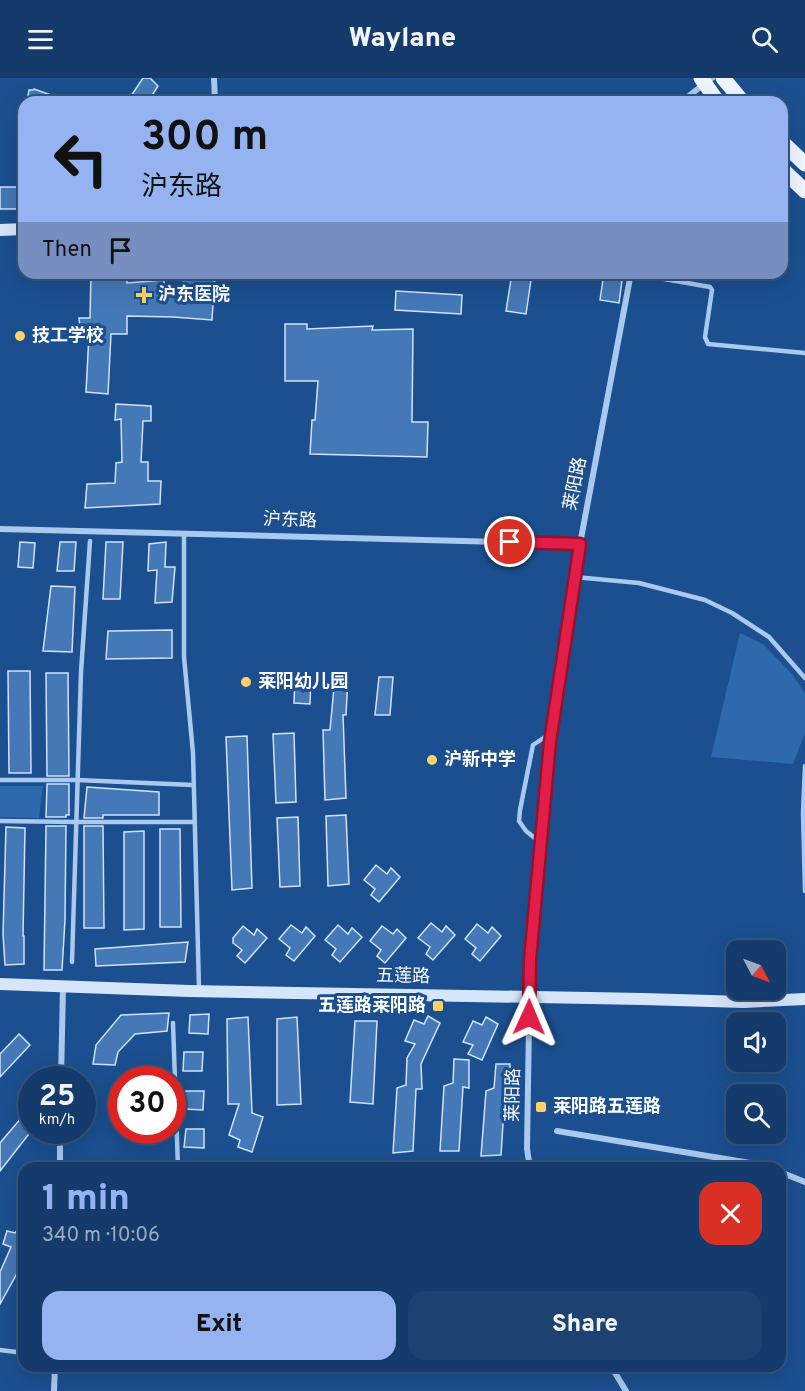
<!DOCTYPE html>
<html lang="en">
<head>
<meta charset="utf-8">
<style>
  :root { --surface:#143b6b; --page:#1d4271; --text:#f1f3f6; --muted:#9dadc1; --line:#33557e; --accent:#95b2f1 }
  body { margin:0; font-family:Overpass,"Noto Sans SC",sans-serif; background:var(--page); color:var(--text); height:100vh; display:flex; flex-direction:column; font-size:22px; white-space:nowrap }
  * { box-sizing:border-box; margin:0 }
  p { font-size:20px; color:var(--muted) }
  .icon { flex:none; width:33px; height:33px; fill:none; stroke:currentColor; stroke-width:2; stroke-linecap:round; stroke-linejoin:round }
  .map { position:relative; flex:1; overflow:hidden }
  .side { position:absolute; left:18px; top:1084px; width:768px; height:210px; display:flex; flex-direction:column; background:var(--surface); border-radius:18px; box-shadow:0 6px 24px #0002,0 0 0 2px var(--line) }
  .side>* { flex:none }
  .guide { position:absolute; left:18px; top:18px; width:770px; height:183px; border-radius:18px; box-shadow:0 6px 24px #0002,0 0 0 2px var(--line); background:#95b2f1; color:#111; overflow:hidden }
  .needle { width:39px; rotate:131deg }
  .controls { position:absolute; left:726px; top:862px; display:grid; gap:12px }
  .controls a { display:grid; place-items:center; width:60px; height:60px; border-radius:12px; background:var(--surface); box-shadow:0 6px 24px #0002,0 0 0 2px var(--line); font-size:30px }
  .speed { position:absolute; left:18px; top:988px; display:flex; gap:12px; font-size:30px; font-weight:700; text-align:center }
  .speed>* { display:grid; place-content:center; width:78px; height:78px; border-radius:50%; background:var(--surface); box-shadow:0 6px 24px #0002,0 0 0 2px var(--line); line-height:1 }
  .speed small { font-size:15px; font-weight:400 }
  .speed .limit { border:9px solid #d22; background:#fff; color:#111 }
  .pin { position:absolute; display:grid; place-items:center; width:51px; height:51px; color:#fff; margin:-26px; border:3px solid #fff; border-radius:50%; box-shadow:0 2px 6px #0007 }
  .me { position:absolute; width:66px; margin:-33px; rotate:1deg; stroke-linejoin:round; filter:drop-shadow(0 0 4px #0008) }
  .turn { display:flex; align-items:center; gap:21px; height:126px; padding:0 24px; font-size:27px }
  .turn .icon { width:78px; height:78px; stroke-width:2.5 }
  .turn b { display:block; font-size:42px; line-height:51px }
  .then { display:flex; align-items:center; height:57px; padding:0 24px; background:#0003; gap:12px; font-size:22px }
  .round { display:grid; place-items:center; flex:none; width:63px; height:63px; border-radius:18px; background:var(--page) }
  .summary { display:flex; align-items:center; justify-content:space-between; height:102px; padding:0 24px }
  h1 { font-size:36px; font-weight:800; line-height:45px; color:var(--accent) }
  .primary-button { display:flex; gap:12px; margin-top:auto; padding:12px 24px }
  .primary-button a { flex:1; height:69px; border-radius:18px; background:var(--accent); color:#111; font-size:24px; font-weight:800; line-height:69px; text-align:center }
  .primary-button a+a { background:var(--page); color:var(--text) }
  header { display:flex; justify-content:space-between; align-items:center; height:78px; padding:0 24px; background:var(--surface); font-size:27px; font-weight:800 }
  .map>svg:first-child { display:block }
  .green { fill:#2e69ad }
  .building { fill:#4478b7; stroke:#cfe3fa; stroke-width:1.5 }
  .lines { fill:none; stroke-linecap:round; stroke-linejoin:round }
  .lane { stroke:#a9c9ee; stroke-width:4.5 }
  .street { stroke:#a9c9ee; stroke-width:6 }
  .secondary { stroke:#d6e6fa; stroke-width:12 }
  .primary { stroke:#f0f6ff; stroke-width:15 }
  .route-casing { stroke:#92132f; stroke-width:15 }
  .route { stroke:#e11d48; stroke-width:10 }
  .poi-dot { fill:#ffd166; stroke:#1b4f8f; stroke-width:2 }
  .labels { text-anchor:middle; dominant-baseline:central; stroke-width:6; stroke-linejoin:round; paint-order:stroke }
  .poi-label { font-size:18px; font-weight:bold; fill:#fff; stroke:#1b4f8f; text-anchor:start }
  .street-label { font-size:18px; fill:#fff; stroke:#1b4f8f }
</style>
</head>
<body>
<header><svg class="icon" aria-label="menu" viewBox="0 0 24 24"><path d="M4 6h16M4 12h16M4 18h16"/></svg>Waylane<svg class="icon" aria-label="search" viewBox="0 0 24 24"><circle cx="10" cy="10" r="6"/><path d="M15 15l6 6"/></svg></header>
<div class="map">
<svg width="805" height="1313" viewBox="0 0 805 1313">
  <rect width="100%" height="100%" fill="#1b4f8f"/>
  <g class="green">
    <path d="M740,555L763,566L792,596L805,615V655L793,686L711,679Z"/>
    <path d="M0,708H43L39,740L0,739Z"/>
  </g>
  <g class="building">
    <path d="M143,0H150L158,8L148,24H127Z"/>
    <path d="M34,11L51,17L50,24H27L29,12H33Z"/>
    <rect x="0" y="109" width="24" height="22"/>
    <path d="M91,195H127V205L164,202V209L183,211L184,195H215L212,242L173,239L127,238V256H111L108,316L86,314L89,256L81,257L79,240H90Z"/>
    <path d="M512,195H532L526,236L506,233Z"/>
    <path d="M604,195H623L619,225L600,222Z"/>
    <path d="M396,213L462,217L461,236L395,232Z"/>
    <path d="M285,246H307V251L373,248L372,252L413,251L412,344H428L427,379L310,376L312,342H315L318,303H285Z"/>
    <path d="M116,326L151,328V343H143L141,384H148V403H161L160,426L85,430L87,406L115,405L116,385L122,384L121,341L115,342Z"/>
    <path d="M20,464L35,465L33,490L18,489Z"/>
    <path d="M60,464H76L74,493H57Z"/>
    <path d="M106,464H123L120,521H103Z"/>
    <path d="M166,464L165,489H175L172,524L155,525L157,492L148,493L149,466Z"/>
    <path d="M51,508L75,509L72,574L43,573Z"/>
    <path d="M172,552V580L106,581L108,553Z"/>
    <path d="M8,593H30L31,695H9Z"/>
    <path d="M46,595H68L69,698H47Z"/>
    <path d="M311,598L310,626L294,625L295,599Z"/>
    <path d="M335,598L348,599L346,637H343L346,720L325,722L323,652H330Z"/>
    <path d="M379,599H393L390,637H375Z"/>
    <path d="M294,655L296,724L276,725L273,656Z"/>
    <path d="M247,658L252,810L232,812L226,659Z"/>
    <path d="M47,706H69V737H66V739H46Z"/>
    <path d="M87,709L159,714V737H103V740H84Z"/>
    <path d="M346,737L349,806L328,808L326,738Z"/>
    <path d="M298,739L300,808L280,809L277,740Z"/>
    <path d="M46,748H66L65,842L62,892H44Z"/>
    <path d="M84,748H103L104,850H84Z"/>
    <path d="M6,749L25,750L23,858H24V886L5,887L3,856Z"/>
    <path d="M160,751H180L181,849H160Z"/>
    <path d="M144,753V851L124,852V754Z"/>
    <path d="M376,787L387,796L391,790L400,799L379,824L371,817L375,811L364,802Z"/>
    <path d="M431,845L442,854L446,848L455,857L433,882L426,876L430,869L418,860Z"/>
    <path d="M477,846L488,855L492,849L501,858L480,883L472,876L476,870L465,861Z"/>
    <path d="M291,847L302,855L306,849L315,858L294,883L286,877L290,870L279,861Z"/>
    <path d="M338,847L348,856L352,850L362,859L340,884L332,877L336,871L325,862Z"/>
    <path d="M243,848L254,857L257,851L267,860L245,885L237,878L242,872L233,865V860Z"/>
    <path d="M382,848L393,856L397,851L406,860L385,885L377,878L381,872L370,863Z"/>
    <path d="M188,864L185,884L96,888L95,871Z"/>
    <path d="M169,935L167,953L135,956L118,974L115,987L93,986L96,967L121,937Z"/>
    <path d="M209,936L208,956L189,955L190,937Z"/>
    <path d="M428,938L440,945L421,986L422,1011H416L413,1073L393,1075L397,1010L406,1007L407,980L415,966L405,963L414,942L424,946Z"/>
    <path d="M248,939L252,1035L263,1039L252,1074L238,1069L240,1062L229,1057L239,1026H228L227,941Z"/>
    <path d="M297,939L301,1026L277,1027V941Z"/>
    <path d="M486,939L498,946L482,982L468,976L473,967L463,964L473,943L482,947Z"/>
    <path d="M355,943H377L373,1026L350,1024Z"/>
    <path d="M19,956L30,967L0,999V976Z"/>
    <path d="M184,974H203L202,993H183Z"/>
    <path d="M454,981L469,982V1010L463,1009L459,1073H440L444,1008L453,1005Z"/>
    <path d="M496,986H510L511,1014H505L501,1077L481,1078L486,1013L494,1010Z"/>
    <path d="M185,1013H204L203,1032L184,1031Z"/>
    <path d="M22,1039L32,1048V1052L0,1093V1065Z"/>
    <path d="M186,1051H204V1070L184,1069Z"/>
    <path d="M24,1143V1183L0,1226V1194L11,1169L3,1166L7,1153L15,1155Z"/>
  </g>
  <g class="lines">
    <g class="lane">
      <path d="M630,195L710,209L712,212L705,259L708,266L805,275"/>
      <path d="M184,455V579L193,675L199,911"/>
      <path d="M575,499L639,505L705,522L732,535L769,559L805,600"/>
      <path d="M805,688L803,735L805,813"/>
      <path d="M0,702H77L193,707"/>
      <path d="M0,743L76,744H195"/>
      <path d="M541,765L526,753L519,743L520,732L533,667L551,655"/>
      <path d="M72,884L81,594L90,463"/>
      <path d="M173,945L178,1090"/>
      <path d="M0,1272L24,1275"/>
    </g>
    <g class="street">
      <path d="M214,0L215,24"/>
      <path d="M684,24L690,17L712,0"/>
      <path d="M0,451L580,466"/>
      <path d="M61,1002L63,909"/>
      <path d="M557,1053L762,1087L772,1090"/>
      <path d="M60,1090V1053"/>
      <path d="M530,1090L527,1071L530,882L550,664L580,466L631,195"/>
      <path d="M780,1094L805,1104"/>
      <path d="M611,1288L626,1313"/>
      <path d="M54,1313L55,1288"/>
    </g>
    <g class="secondary">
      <path d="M0,152L24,151"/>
      <path d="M0,906L189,913L643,921L744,924L805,921"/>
    </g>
    <g class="primary">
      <path d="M701,0L718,24"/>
      <path d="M723,0L743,24"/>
      <path d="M782,64L805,86"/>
      <path d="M782,91L805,113"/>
    </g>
  </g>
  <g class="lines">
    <g class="route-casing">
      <path id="route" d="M510,464L580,466L550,664L530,882L529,939"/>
    </g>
    <use href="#route" class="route"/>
  </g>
  <g class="poi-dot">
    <path d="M141 208h6v6h6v6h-6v6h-6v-6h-6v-6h6z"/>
    <circle cx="20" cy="258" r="6"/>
    <circle cx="246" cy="604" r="6"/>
    <circle cx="432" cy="682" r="6"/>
    <rect x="432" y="922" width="12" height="12" rx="3"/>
    <rect x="535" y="1023" width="12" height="12" rx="3"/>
  </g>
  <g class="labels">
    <g class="poi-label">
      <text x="158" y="217">沪东医院</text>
      <text x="32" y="258">技工学校</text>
      <text x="258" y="604">莱阳幼儿园</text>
      <text x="444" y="682">沪新中学</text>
      <text x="426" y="928" text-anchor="end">五莲路莱阳路</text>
      <text x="553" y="1029">莱阳路五莲路</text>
    </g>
    <g class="street-label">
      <text transform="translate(576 406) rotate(-79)">莱阳路</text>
      <text transform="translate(290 443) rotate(2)">沪东路</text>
      <text transform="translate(403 899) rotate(1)">五莲路</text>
      <text transform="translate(514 1017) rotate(-89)">莱阳路</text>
    </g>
  </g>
</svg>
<div class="controls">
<a><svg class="needle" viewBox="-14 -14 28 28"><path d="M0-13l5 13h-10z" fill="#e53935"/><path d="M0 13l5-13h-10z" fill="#9dadc1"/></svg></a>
<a><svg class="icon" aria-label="sound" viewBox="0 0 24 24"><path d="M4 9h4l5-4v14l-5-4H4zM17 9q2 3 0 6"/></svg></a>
<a><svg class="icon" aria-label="search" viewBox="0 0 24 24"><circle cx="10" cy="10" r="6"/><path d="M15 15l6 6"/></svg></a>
</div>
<div class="speed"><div>25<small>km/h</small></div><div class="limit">30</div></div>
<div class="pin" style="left:510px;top:464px;background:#d93025"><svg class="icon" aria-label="arrive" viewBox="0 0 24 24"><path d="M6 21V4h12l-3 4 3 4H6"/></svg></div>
<svg class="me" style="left:529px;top:939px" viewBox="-20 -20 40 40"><path d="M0-17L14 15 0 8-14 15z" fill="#e11d48" stroke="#fff" stroke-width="4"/></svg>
<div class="guide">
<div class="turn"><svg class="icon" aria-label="left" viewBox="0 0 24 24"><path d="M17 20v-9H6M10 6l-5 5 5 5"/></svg><div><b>300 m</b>沪东路</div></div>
<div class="then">Then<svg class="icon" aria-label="arrive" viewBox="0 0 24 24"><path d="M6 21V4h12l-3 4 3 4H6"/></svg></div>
</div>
<section class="side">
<div class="summary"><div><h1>1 min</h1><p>340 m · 10:06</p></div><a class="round" style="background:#d93025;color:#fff"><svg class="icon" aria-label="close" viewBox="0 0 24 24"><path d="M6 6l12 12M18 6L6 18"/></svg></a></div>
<div class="primary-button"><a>Exit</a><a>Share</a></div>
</section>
</div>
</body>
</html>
